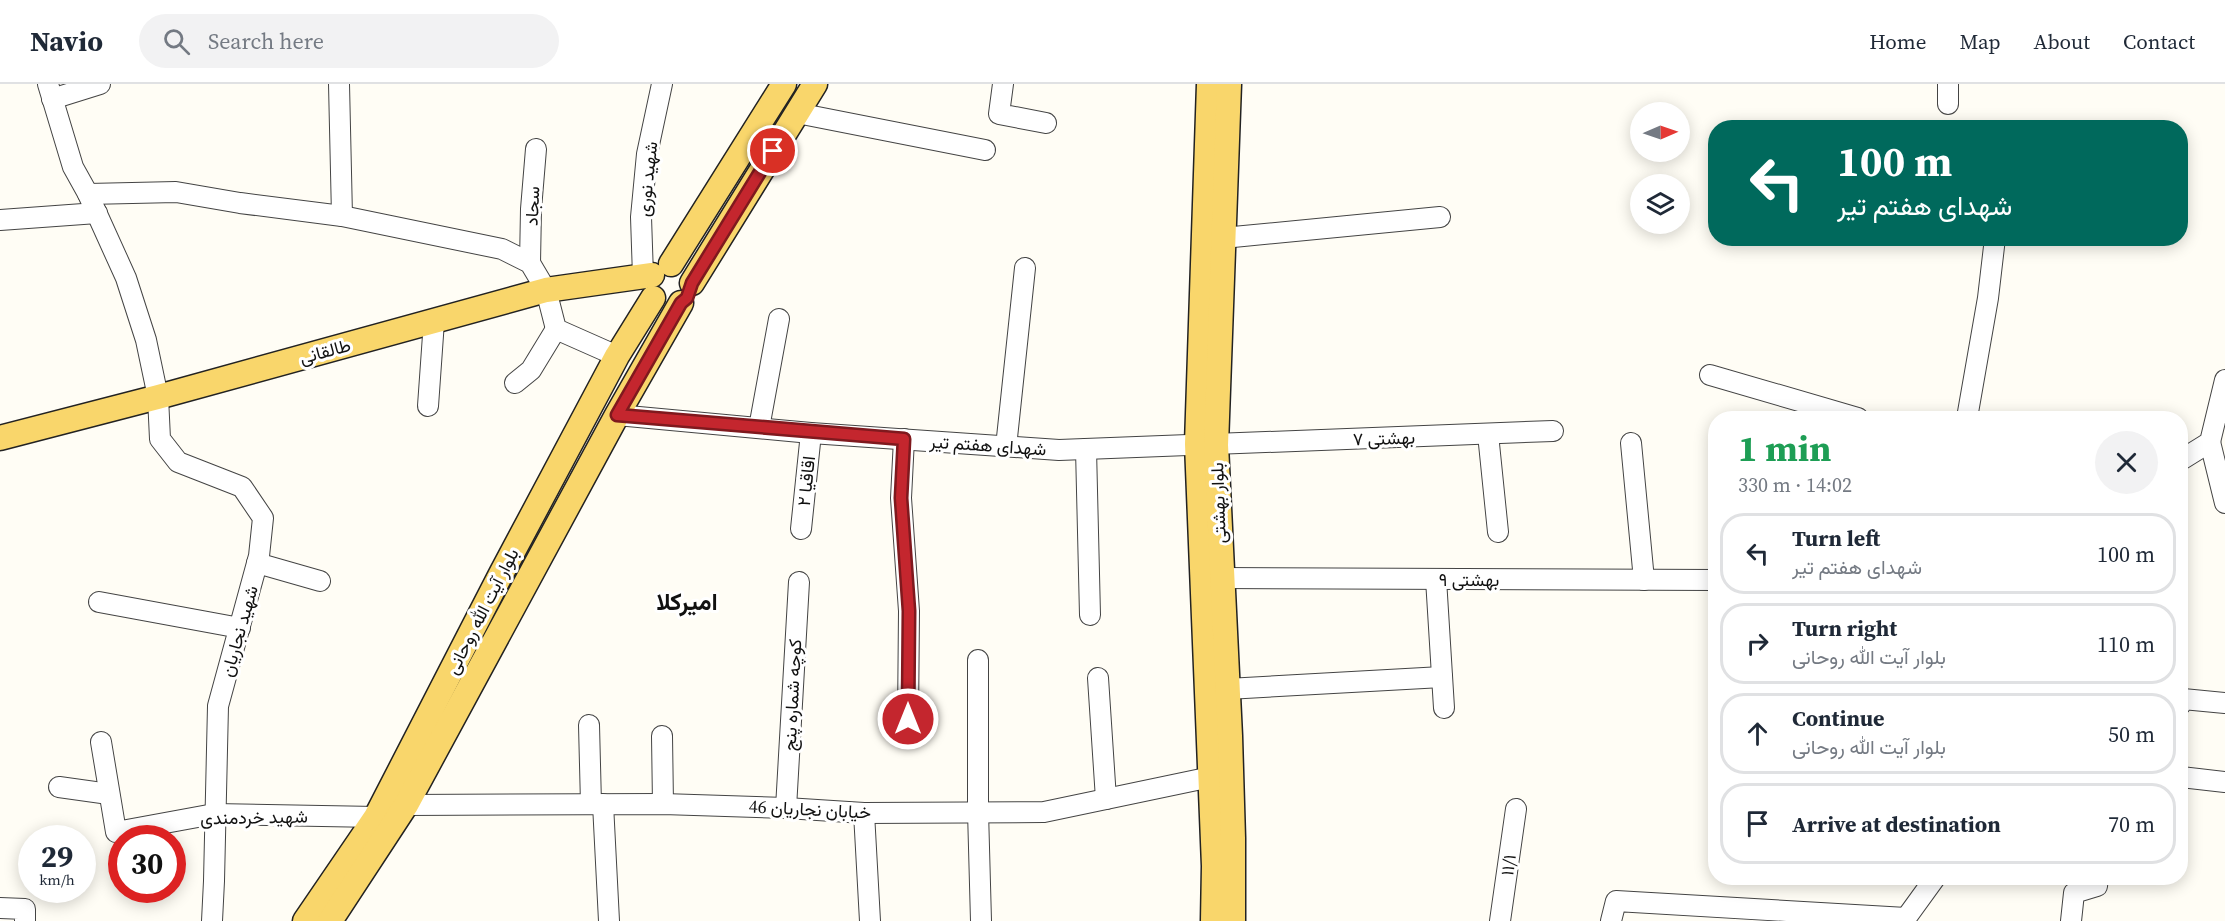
<!DOCTYPE html>
<html lang="en">
<head>
<meta charset="utf-8">
<style>
  :root { --surface:#fff; --page:#f2f2f3; --text:#1f2937; --muted:#747a83; --line:#e0e1e3 }
  body { margin:0; font-family:"Source Serif 4",Vazirmatn,serif; background:var(--page); color:var(--text); height:100vh; display:flex; flex-direction:column; font-size:22px; white-space:nowrap }
  * { box-sizing:border-box; margin:0 }
  p { font-size:20px; color:var(--muted) }
  .icon { flex:none; width:33px; height:33px; fill:none; stroke:currentColor; stroke-width:2; stroke-linecap:round; stroke-linejoin:round }
  .map { position:relative; flex:1; overflow:hidden }
  .drawer { position:absolute; left:1708px; top:327px; width:480px; height:474px; display:flex; flex-direction:column; background:var(--surface); border-radius:24px; box-shadow:0 3px 15px #0003 }
  .drawer>* { flex:none }
  .hud { position:absolute; left:1708px; top:36px; width:480px; height:126px; border-radius:24px; box-shadow:0 3px 15px #0003; background:#00695c; color:#fff; overflow:hidden }
  .needle { width:39px; rotate:88deg }
  .tools { position:absolute; left:1630px; top:18px; display:grid; gap:12px }
  .tools a { display:grid; place-items:center; width:60px; height:60px; border-radius:50%; background:var(--surface); box-shadow:0 3px 15px #0003; font-size:30px }
  .speed { position:absolute; left:18px; top:741px; display:flex; gap:12px; font-size:30px; font-weight:700; text-align:center }
  .speed>* { display:grid; place-content:center; width:78px; height:78px; border-radius:50%; background:var(--surface); box-shadow:0 3px 15px #0003; line-height:1 }
  .speed small { font-size:15px; font-weight:400 }
  .speed .limit { border:9px solid #d22; background:#fff; color:#111 }
  .pin { position:absolute; display:grid; place-items:center; width:51px; height:51px; color:#fff; margin:-26px; border:3px solid #fff; border-radius:50%; box-shadow:0 2px 6px #0007 }
  .me { position:absolute; width:66px; margin:-33px; rotate:0deg; stroke-linejoin:round; filter:drop-shadow(0 0 4px #0008) }
  .turn { display:flex; align-items:center; gap:21px; height:126px; padding:0 30px; font-size:27px }
  .turn .icon { width:78px; height:78px; stroke-width:2.5 }
  .turn b { display:block; font-size:42px; line-height:51px }
  .round { display:grid; place-items:center; flex:none; width:63px; height:63px; border-radius:32px; background:var(--page) }
  .overview { display:flex; align-items:center; justify-content:space-between; height:102px; padding:0 30px }
  h1 { font-size:36px; font-weight:700; line-height:45px; color:#1e9e55 }
  ul { padding:0; list-style:none }
  li { display:flex; align-items:center; gap:18px; height:81px; margin:0 12px 9px; padding:0 18px; border:3px solid var(--line); border-radius:24px }
  li div { flex:1 }
  li b { display:block; font-size:22px }
  li em { font-style:normal }
  header { display:flex; align-items:center; gap:36px; box-sizing:border-box; height:84px; padding:0 30px; background:var(--surface); border-bottom:2px solid var(--line) }
  header strong { font-size:28px }
  nav { display:flex; gap:33px; margin-inline-start:auto; font-size:21px }
  .search { width:420px; height:54px; background:var(--page); display:flex; align-items:center; gap:15px; box-sizing:border-box; padding:0 21px; border-radius:33px; color:var(--muted); font-size:22px }
  .map>svg:first-child { display:block }
  .lines { fill:none; stroke-linecap:round; stroke-linejoin:round }
  .minor-casing { stroke:#444; stroke-width:22 }
  .major-casing { stroke:#222; stroke-width:27 }
  .minor { stroke:#fff; stroke-width:20 }
  .major { stroke:#f9d66b; stroke-width:24 }
  .route-casing { stroke:#7f191e; stroke-width:15 }
  .route { stroke:#c4262e; stroke-width:10 }
  .labels { text-anchor:middle; dominant-baseline:central; stroke-width:6; stroke-linejoin:round; paint-order:stroke }
  .street-label { font-size:18px; fill:#111; stroke:#fff }
  .district-label { font-size:24px; font-weight:bold; fill:#111; stroke:#fff }
</style>
</head>
<body>
<header>
<strong>Navio</strong>
<div class="search"><svg class="icon" aria-label="search" viewBox="0 0 24 24"><circle cx="10" cy="10" r="6"/><path d="M15 15l6 6"/></svg>Search here</div>
<nav><a>Home</a><a>Map</a><a>About</a><a>Contact</a></nav>
</header>
<div class="map">
<svg width="2225" height="837" viewBox="0 0 2225 837">
  <rect width="100%" height="100%" fill="#fffdf5"/>
  <g class="lines">
    <g class="minor-casing">
      <g id="minor">
        <path d="M48,0L73,83L88,110L126,194L146,256L158,313L160,355L178,378L242,403L263,434L259,472L218,622L214,797L212,837"/>
        <path d="M339,0L342,132"/>
        <path d="M1003,0L999,30L1046,39"/>
        <path d="M52,15L100,0"/>
        <path d="M1948,20V0"/>
        <path d="M797,29L985,66"/>
        <path d="M88,110L176,108L240,119L342,132L502,165L530,179L546,206L556,245L617,272"/>
        <path d="M0,136L97,129"/>
        <path d="M1223,154L1440,133"/>
        <path d="M530,179L531,125L536,65"/>
        <path d="M643,192L641,133L647,70L662,0"/>
        <path d="M1710,291L1858,334"/>
        <path d="M515,299L531,286L556,245"/>
        <path d="M428,322L434,237"/>
        <path d="M617,331L811,349L1059,366L1553,347"/>
        <path d="M1967,334L1988,214L1995,154"/>
        <path d="M759,344L779,235"/>
        <path d="M1488,350L1498,448"/>
        <path d="M904,355L901,414L909,527L908,635"/>
        <path d="M2210,358L2225,419"/>
        <path d="M1631,359L1644,496"/>
        <path d="M1006,363L1025,184"/>
        <path d="M1086,365L1090,531"/>
        <path d="M2181,376L2210,358L2225,296"/>
        <path d="M801,445L811,349"/>
        <path d="M257,479L320,497"/>
        <path d="M1221,494L1716,496"/>
        <path d="M1436,495L1444,624"/>
        <path d="M99,518L240,544"/>
        <path d="M978,576V727L981,837"/>
        <path d="M1098,594L1106,715"/>
        <path d="M1227,605L1442,593"/>
        <path d="M2181,620L2183,615L2225,619"/>
        <path d="M589,641L591,720"/>
        <path d="M662,652L663,720"/>
        <path d="M101,658L116,748L214,730L376,733"/>
        <path d="M2181,693L2225,698"/>
        <path d="M59,703L109,710"/>
        <path d="M603,720L609,837"/>
        <path d="M406,721L663,720L786,724L864,729L1044,728L1211,693"/>
        <path d="M786,724L799,498"/>
        <path d="M864,729L870,837"/>
        <path d="M0,824L25,825V837"/>
        <path d="M1500,837L1516,725"/>
        <path d="M1611,837L1616,817L1906,834"/>
        <path d="M1906,837V834L1935,794"/>
        <path d="M2071,837L2074,809L2097,802L2098,794"/>
      </g>
    </g>
    <g class="major-casing">
      <g id="major">
        <path d="M1209,0L1197,360L1214,782L1213,837"/>
        <path d="M1229,0L1216,361L1230,652L1233,754V837"/>
        <path d="M671,180L784,0"/>
        <path d="M692,199L815,0"/>
        <path d="M0,354L158,313L546,206L652,191"/>
        <path d="M305,837L376,733L501,490L617,272L653,214"/>
        <path d="M330,837L406,721L617,331L681,219"/>
      </g>
    </g>
    <use href="#minor" class="minor"/>
    <use href="#major" class="major"/>
  </g>
  <g class="lines">
    <g class="route-casing">
      <path id="route" d="M773,67L692,199L687,214L681,219L617,331L904,355L901,414L909,527L908,635"/>
    </g>
    <use href="#route" class="route"/>
  </g>
  <g class="labels">
    <g class="street-label">
      <text transform="translate(647 95) rotate(-84)">شهید نوری</text>
      <text transform="translate(532 122) rotate(-87)">سجاد</text>
      <text transform="translate(325 267) rotate(-15)">طالقانی</text>
      <text transform="translate(1384 354) rotate(-2)">بهشتی ۷</text>
      <text transform="translate(988 361) rotate(4)">شهدای هفتم تیر</text>
      <text transform="translate(806 397) rotate(-84)">اقاقیا ۲</text>
      <text transform="translate(1218 419) rotate(-92)">بلوار بهشتی</text>
      <text x="1469" y="495">بهشتی ۹</text>
      <text transform="translate(482 527) rotate(-63)">بلوار آیت الله روحانی</text>
      <text transform="translate(239 547) rotate(-74)">شهید نجاریان</text>
      <text transform="translate(792 611) rotate(-87)">کوچه شماره پنج</text>
      <text transform="translate(810 725) rotate(3)">خیابان نجاریان 46</text>
      <text transform="translate(254 733) rotate(-1)">شهید خردمندی</text>
      <text transform="translate(1508 781) rotate(-82)">۱۱/۱</text>
    </g>
    <g class="district-label">
      <text x="687" y="517">امیرکلا</text>
    </g>
  </g>
</svg>
<div class="tools">
<a><svg class="needle" viewBox="-14 -14 28 28"><path d="M0-13l5 13h-10z" fill="#e53935"/><path d="M0 13l5-13h-10z" fill="#747a83"/></svg></a>
<a><svg class="icon" aria-label="layers" viewBox="0 0 24 24"><path d="M12 4l9 5-9 5-9-5zM3 14l9 5 9-5"/></svg></a>
</div>
<div class="speed"><div>29<small>km/h</small></div><div class="limit">30</div></div>
<div class="pin" style="left:773px;top:67px;background:#d93025"><svg class="icon" aria-label="arrive" viewBox="0 0 24 24"><path d="M6 21V4h12l-3 4 3 4H6"/></svg></div>
<svg class="me" style="left:908px;top:635px" viewBox="-20 -20 40 40"><circle r="17" fill="#c4262e" stroke="#fff" stroke-width="3"/><path d="M0-11L8 9 0 5-8 9z" fill="#fff"/></svg>
<div class="hud">
<div class="turn"><svg class="icon" aria-label="left" viewBox="0 0 24 24"><path d="M17 20v-9H6M10 6l-5 5 5 5"/></svg><div><b>100 m</b>شهدای هفتم تیر</div></div>
</div>
<section class="drawer">
<div class="overview"><div><h1>1 min</h1><p>330 m · 14:02</p></div><a class="round"><svg class="icon" aria-label="close" viewBox="0 0 24 24"><path d="M6 6l12 12M18 6L6 18"/></svg></a></div>
<ul>
<li><svg class="icon" aria-label="left" viewBox="0 0 24 24"><path d="M17 20v-9H6M10 6l-5 5 5 5"/></svg><div><b>Turn left</b><p>شهدای هفتم تیر</p></div><em>100 m</em></li>
<li><svg class="icon" aria-label="right" viewBox="0 0 24 24"><path d="M7 20v-9h11M14 6l5 5-5 5"/></svg><div><b>Turn right</b><p>بلوار آیت الله روحانی</p></div><em>110 m</em></li>
<li><svg class="icon" aria-label="ahead" viewBox="0 0 24 24"><path d="M12 20V5M6 11l6-6 6 6"/></svg><div><b>Continue</b><p>بلوار آیت الله روحانی</p></div><em>50 m</em></li>
<li><svg class="icon" aria-label="arrive" viewBox="0 0 24 24"><path d="M6 21V4h12l-3 4 3 4H6"/></svg><div><b>Arrive at destination</b></div><em>70 m</em></li>
</ul>
</section>
</div>
</body>
</html>
